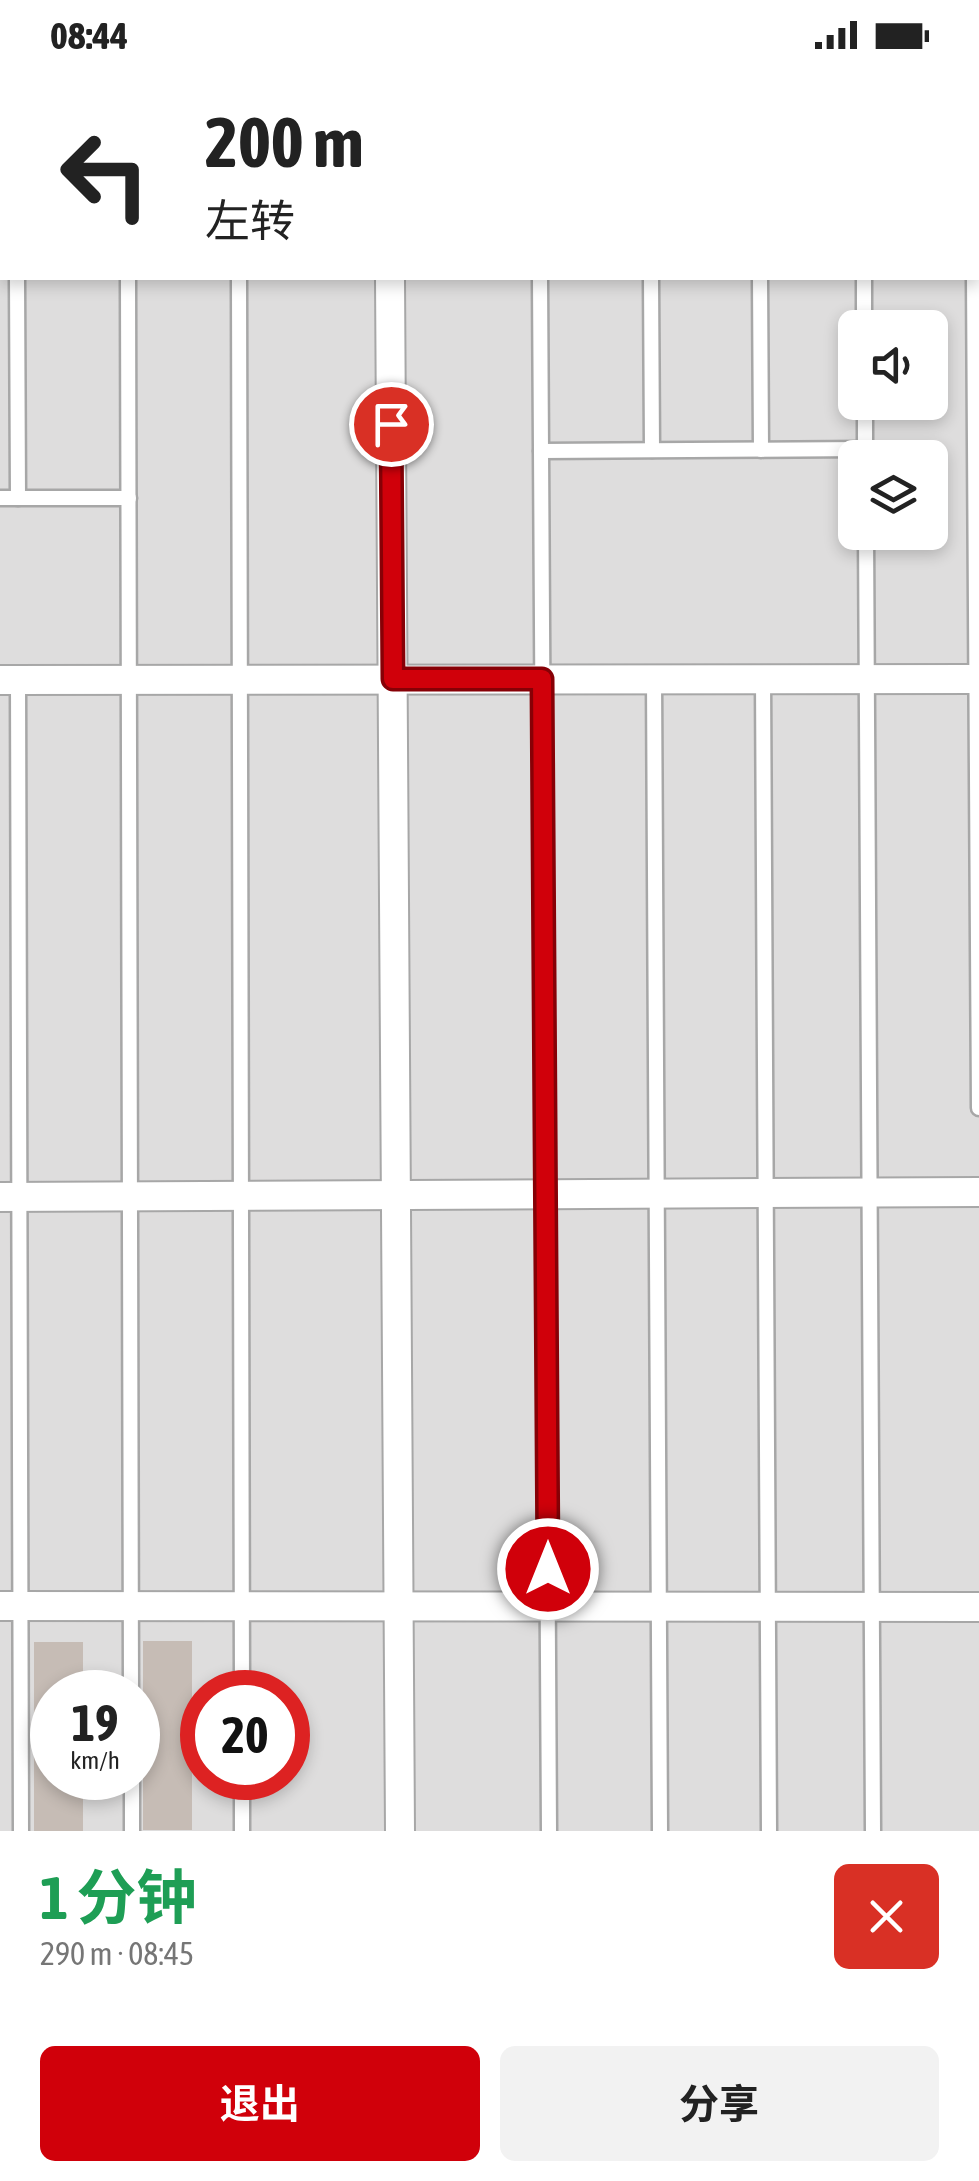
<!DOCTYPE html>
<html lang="zh">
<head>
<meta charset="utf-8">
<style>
  :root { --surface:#fff; --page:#f2f2f2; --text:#222; --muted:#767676; --accent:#d0000a }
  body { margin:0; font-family:"Asap Condensed","Noto Sans SC",sans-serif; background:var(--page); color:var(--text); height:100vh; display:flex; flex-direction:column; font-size:38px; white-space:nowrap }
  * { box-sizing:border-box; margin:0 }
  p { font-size:32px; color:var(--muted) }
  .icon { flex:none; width:55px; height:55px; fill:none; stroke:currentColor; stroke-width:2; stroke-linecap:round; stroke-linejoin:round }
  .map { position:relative; height:1761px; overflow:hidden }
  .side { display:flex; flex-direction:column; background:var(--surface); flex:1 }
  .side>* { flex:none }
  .hud { position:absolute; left:0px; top:0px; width:980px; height:210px; box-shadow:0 5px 15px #0003; background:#fff; color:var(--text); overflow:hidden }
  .buttons { position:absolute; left:838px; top:240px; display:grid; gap:20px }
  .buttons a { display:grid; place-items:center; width:110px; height:110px; border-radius:15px; background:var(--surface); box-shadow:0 5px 15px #0003; font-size:50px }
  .speed { position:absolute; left:30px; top:1600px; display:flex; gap:20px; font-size:50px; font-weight:700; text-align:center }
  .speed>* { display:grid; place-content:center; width:130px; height:130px; border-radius:50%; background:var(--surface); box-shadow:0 5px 15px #0003; line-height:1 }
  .speed small { font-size:25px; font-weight:400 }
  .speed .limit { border:15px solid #d22; background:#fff; color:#111 }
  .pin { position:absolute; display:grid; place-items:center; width:85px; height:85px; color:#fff; margin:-42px; border:5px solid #fff; border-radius:50%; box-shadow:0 2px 10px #0007 }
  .me { position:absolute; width:110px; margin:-55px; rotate:0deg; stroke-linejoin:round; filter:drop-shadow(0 0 8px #0008) }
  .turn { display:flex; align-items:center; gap:35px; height:210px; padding:0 40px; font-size:45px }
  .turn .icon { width:130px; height:130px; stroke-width:2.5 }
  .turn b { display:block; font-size:70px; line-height:85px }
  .round { display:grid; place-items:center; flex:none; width:105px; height:105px; border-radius:15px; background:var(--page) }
  .overview { display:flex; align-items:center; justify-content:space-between; height:170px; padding:0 40px }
  h1 { font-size:60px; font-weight:700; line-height:75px; color:#1e9e55 }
  .cta { display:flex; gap:20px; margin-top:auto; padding:20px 40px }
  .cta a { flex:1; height:115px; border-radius:15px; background:var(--accent); color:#fff; font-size:40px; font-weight:700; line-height:115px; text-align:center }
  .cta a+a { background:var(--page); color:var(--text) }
  .status { display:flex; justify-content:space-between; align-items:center; height:70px; padding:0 50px; background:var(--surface); direction:ltr }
  .status svg { height:28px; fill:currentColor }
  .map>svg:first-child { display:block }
  .residential { fill:#dedddd; fill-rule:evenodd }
  .building { fill:#c6bcb5 }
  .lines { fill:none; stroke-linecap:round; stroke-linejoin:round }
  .service-casing { stroke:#a7a7a7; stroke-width:19 }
  .minor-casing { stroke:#a7a7a7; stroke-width:32 }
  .service { stroke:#fff; stroke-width:14 }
  .minor { stroke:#fff; stroke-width:28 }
  .route-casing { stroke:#870006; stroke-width:25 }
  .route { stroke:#d0000a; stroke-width:18 }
</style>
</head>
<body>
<div class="status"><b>08:44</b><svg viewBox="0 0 49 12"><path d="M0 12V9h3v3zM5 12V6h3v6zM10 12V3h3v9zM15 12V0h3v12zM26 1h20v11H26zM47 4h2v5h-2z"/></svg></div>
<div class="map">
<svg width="979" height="1761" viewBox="0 0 979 1761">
  <rect width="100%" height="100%" fill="#f1ede6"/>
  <path class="residential" d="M0,0H979V1761H0ZM2,2H978V208H2ZM855,258H930V332H855ZM855,388H930V462H855ZM52,1622H138V1708H52ZM202,1622H288V1708H202Z"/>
  <g class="building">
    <rect x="143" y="1571" width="49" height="189"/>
    <path d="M34,1572H83V1622H52V1708H83V1761H34Z"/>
  </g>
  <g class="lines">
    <g class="service-casing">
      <g id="service">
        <path d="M17,0V2"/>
        <path d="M128,0V2"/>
        <path d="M238,0V2"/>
        <path d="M539,0V2"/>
        <path d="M650,0V2"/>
        <path d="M759,0V2"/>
        <path d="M863,0V2"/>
        <path d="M973,0V2"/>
        <path d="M17,208L18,428"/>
        <path d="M128,208L131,1622"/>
        <path d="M239,208L242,1622"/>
        <path d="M540,208L549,1761"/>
        <path d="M651,208L652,380"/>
        <path d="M760,208L761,380"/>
        <path d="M864,208V258"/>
        <path d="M974,208L979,1038"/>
        <path d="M865,332V387"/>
        <path d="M541,381L865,379"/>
        <path d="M0,428H129"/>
        <path d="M866,462L873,1761"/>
        <path d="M654,609L660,1761"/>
        <path d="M763,609L769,1761"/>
        <path d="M18,610L21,1761"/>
        <path d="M132,1708V1761"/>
        <path d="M242,1708V1761"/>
      </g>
    </g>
    <g class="minor-casing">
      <g id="minor">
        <path d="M389,0V2"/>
        <path d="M978,110H979"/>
        <path d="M0,112H2"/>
        <path d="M390,208L400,1761"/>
        <path d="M0,610L979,609"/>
        <path d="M0,1127L979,1122"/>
        <path d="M0,1536L979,1537"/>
      </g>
    </g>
    <use href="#service" class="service"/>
    <use href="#minor" class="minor"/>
  </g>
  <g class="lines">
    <g class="route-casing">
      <path id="route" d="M391,354L393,609H542L548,1499"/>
    </g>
    <use href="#route" class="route"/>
  </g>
</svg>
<div class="buttons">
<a><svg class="icon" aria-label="sound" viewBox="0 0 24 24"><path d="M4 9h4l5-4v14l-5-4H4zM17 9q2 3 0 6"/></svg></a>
<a><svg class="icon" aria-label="layers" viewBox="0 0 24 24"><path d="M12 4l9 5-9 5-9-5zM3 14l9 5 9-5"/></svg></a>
</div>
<div class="speed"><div>19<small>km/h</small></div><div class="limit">20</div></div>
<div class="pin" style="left:391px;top:354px;background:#d93025"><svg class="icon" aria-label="arrive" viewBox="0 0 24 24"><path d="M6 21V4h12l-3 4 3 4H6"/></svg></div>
<svg class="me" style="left:548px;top:1499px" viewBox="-20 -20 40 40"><circle r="17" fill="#d0000a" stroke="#fff" stroke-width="3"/><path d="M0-11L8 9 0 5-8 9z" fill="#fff"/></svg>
<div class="hud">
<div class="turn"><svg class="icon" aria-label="left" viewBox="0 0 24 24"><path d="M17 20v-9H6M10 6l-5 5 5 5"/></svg><div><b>200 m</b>左转</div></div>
</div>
</div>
<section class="side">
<div class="overview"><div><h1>1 分钟</h1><p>290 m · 08:45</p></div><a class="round" style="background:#d93025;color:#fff"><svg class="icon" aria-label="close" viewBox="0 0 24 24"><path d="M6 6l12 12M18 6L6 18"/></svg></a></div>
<div class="cta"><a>退出</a><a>分享</a></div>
</section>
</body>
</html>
